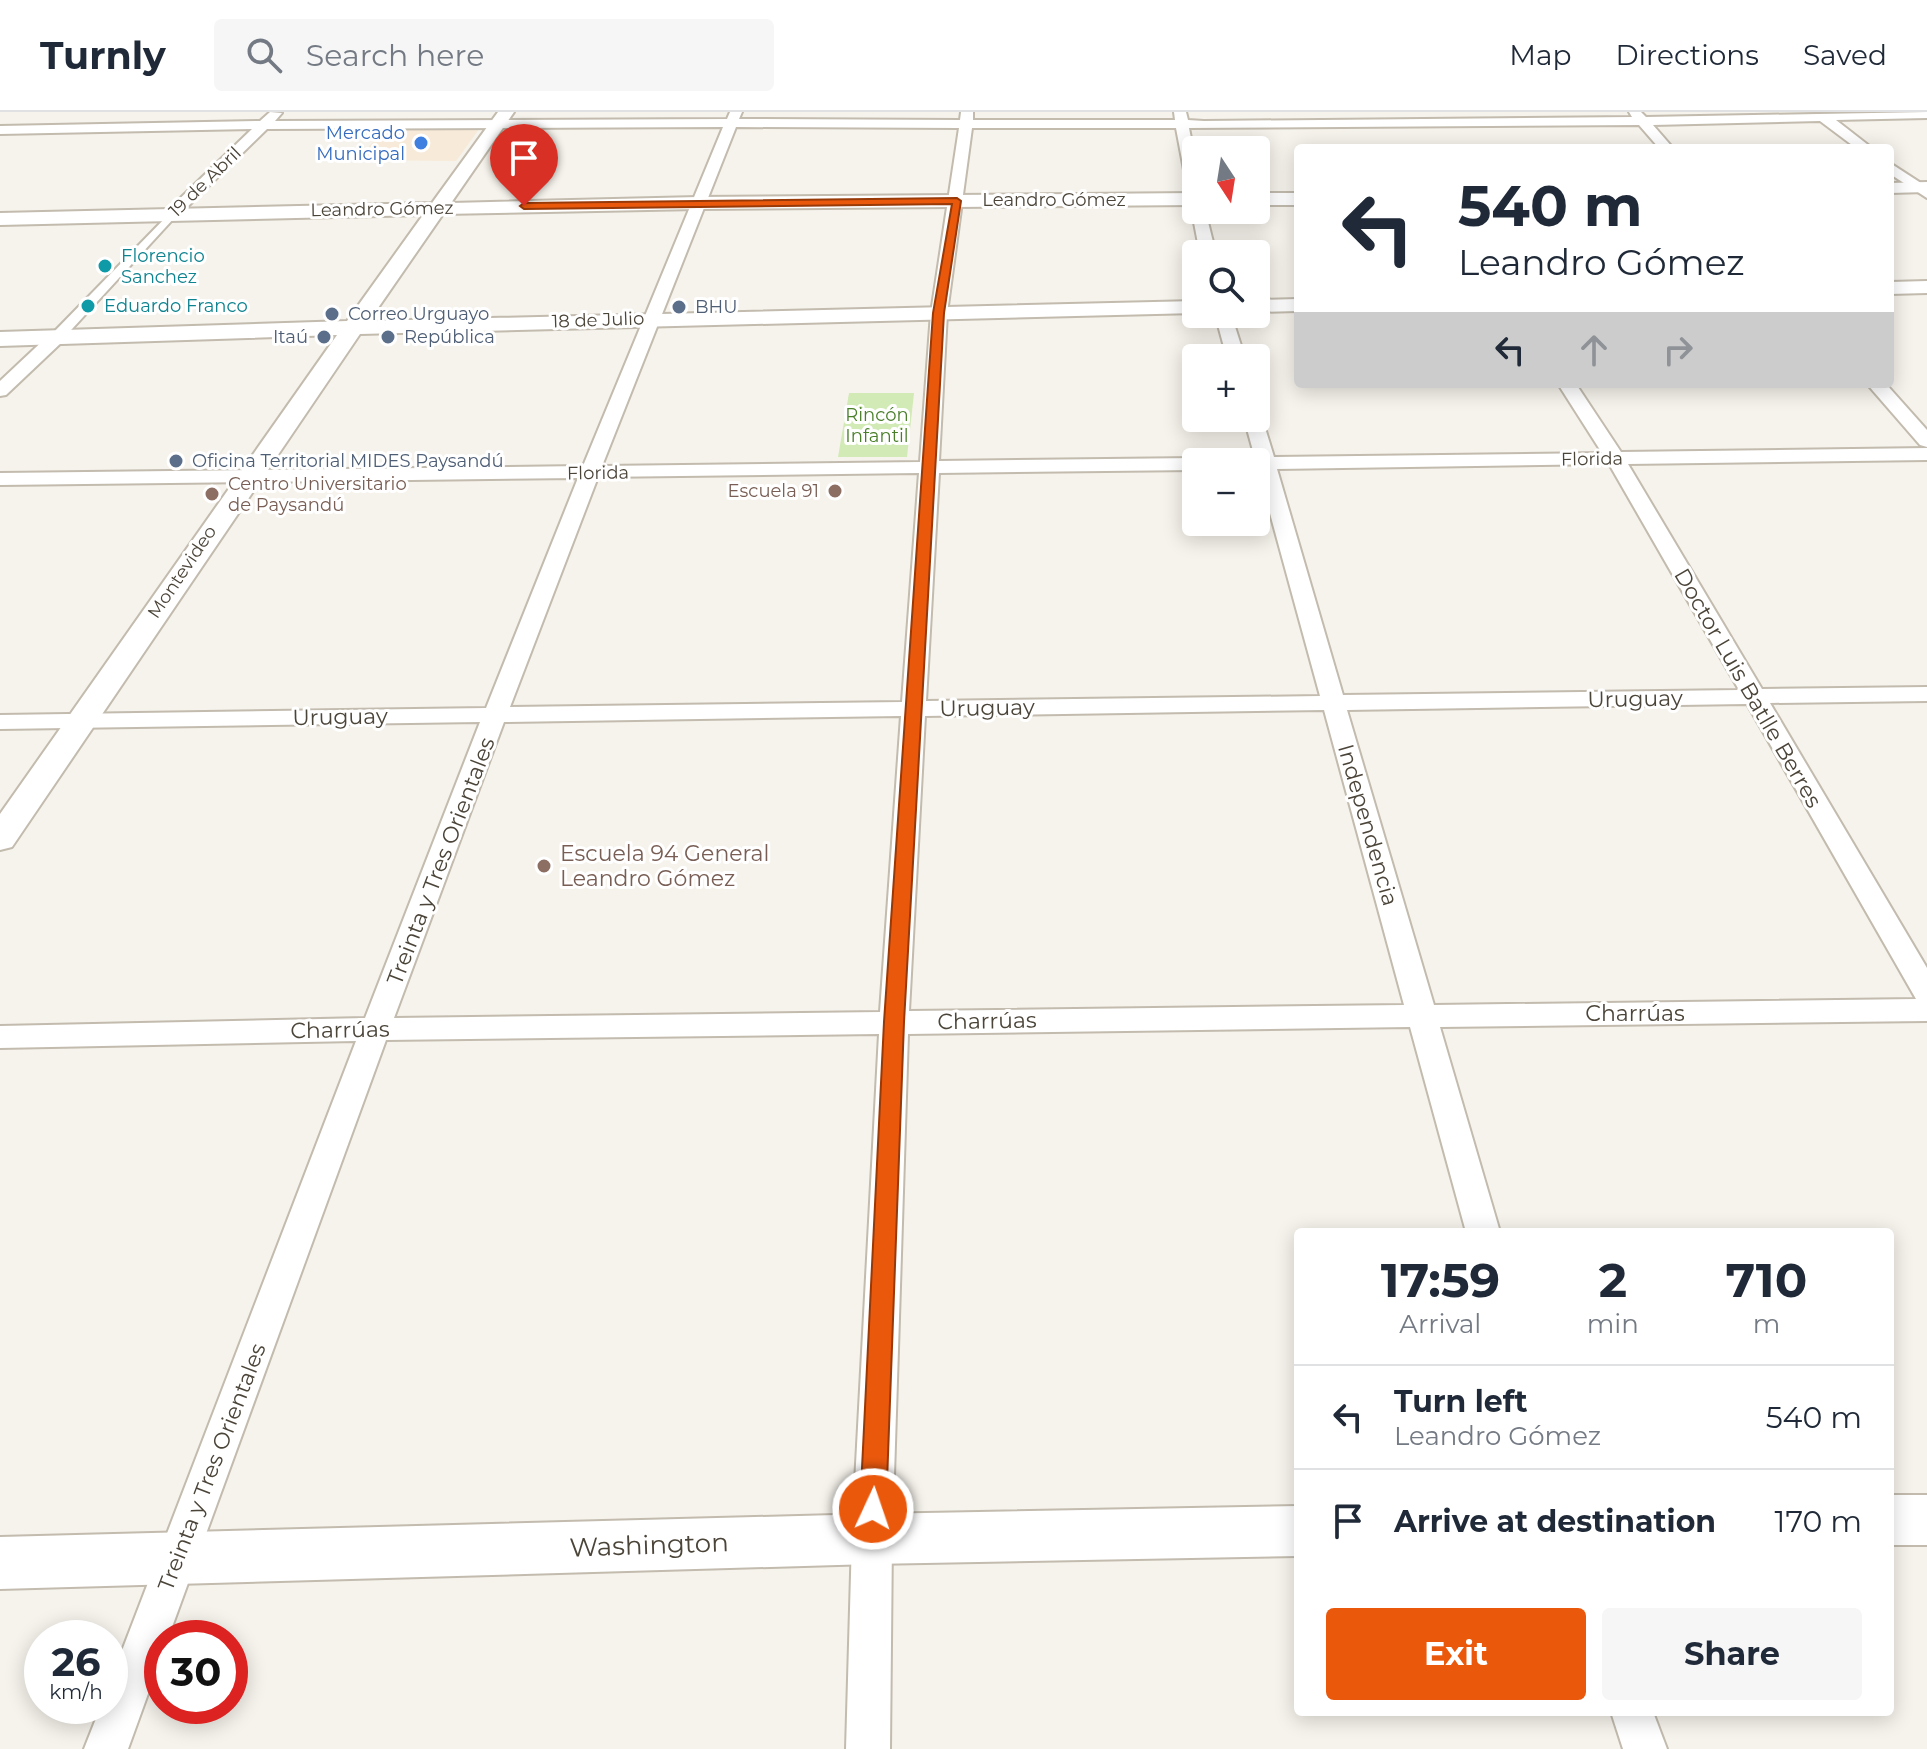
<!DOCTYPE html>
<html lang="en">
<head>
<meta charset="utf-8">
<style>
  :root { --surface:#fff; --page:#f6f6f7; --text:#1f2937; --muted:#747a83; --line:#e0e1e3; --accent:#ea580c }
  body { margin:0; font-family:Montserrat,sans-serif; background:var(--page); color:var(--text); height:100vh; display:flex; flex-direction:column; font-size:30px; white-space:nowrap }
  * { box-sizing:border-box; margin:0 }
  p { font-size:26px; color:var(--muted) }
  .icon { flex:none; width:44px; height:44px; fill:none; stroke:currentColor; stroke-width:2; stroke-linecap:round; stroke-linejoin:round }
  .map { position:relative; flex:1; overflow:hidden }
  .sheet { position:absolute; left:1294px; top:1116px; width:600px; height:488px; display:flex; flex-direction:column; background:var(--surface); border-radius:8px; box-shadow:0 4px 20px #0003 }
  .sheet>* { flex:none }
  .banner { position:absolute; left:1294px; top:32px; width:600px; height:244px; border-radius:8px; box-shadow:0 4px 20px #0003; background:#fff; color:var(--text); overflow:hidden }
  .needle { width:52px; rotate:168deg }
  .fabs { position:absolute; left:1182px; top:24px; display:grid; gap:16px }
  .fabs a { display:grid; place-items:center; width:88px; height:88px; border-radius:8px; background:var(--surface); box-shadow:0 4px 20px #0003; font-size:40px }
  .speed { position:absolute; left:24px; top:1508px; display:flex; gap:16px; font-size:40px; font-weight:700; text-align:center }
  .speed>* { display:grid; place-content:center; width:104px; height:104px; border-radius:50%; background:var(--surface); box-shadow:0 4px 20px #0003; line-height:1 }
  .speed small { font-size:20px; font-weight:400 }
  .speed .limit { border:12px solid #d22; background:#fff; color:#111 }
  .pin { position:absolute; display:grid; place-items:center; width:68px; height:68px; color:#fff; margin:-82px -34px; border-radius:50% 50% 50% 0; rotate:-45deg; box-shadow:0 0 8px #0007 }
  .pin .icon { rotate:45deg }
  .me { position:absolute; width:88px; margin:-44px; rotate:3deg; stroke-linejoin:round; filter:drop-shadow(0 0 6px #0008) }
  .turn { display:flex; align-items:center; gap:28px; height:168px; padding:0 32px; font-size:36px }
  .turn .icon { width:104px; height:104px; stroke-width:2.5 }
  .turn b { display:block; font-size:56px; line-height:68px }
  .lanes { display:flex; align-items:center; height:76px; padding:0 32px; background:#0003; justify-content:center; gap:40px; direction:ltr }
  .lanes .off { opacity:.35 }
  .eta { display:flex; justify-content:space-evenly; align-items:center; height:136px; text-align:center }
  .eta b { font-size:48px; font-weight:700; line-height:56px }
  .button { display:flex; gap:16px; margin-top:auto; padding:16px 32px }
  .button a { flex:1; height:92px; border-radius:8px; background:var(--accent); color:#fff; font-size:32px; font-weight:700; line-height:92px; text-align:center }
  .button a+a { background:var(--page); color:var(--text) }
  ul { padding:0; list-style:none }
  li { display:flex; align-items:center; gap:24px; height:104px; padding:0 32px; border-top:2px solid var(--line) }
  li div { flex:1 }
  li b { display:block; font-size:30px }
  li em { font-style:normal }
  header { display:flex; align-items:center; gap:48px; box-sizing:border-box; height:112px; padding:0 40px; background:var(--surface); border-bottom:2px solid var(--line) }
  header strong { font-size:38px }
  nav { display:flex; gap:44px; margin-inline-start:auto; font-size:28px }
  .search { width:560px; height:72px; background:var(--page); display:flex; align-items:center; gap:20px; box-sizing:border-box; padding:0 28px; border-radius:8px; color:var(--muted); font-size:30px }
  .map>svg:first-child { display:block }
  .commercial { fill:#f7ead8 }
  .green { fill:#d2eab5 }
  .lines { fill:none; stroke-linecap:round; stroke-linejoin:round }
  .pedestrian-casing { stroke:#c2bbae; stroke-width:4 }
  .minor-casing { stroke:#c2bbae; stroke-width:4 }
  .tertiary-casing { stroke:#c2bbae; stroke-width:4 }
  .pedestrian { fill:#fff; fill-rule:evenodd }
  .minor { fill:#fff; fill-rule:evenodd }
  .tertiary { fill:#fff; fill-rule:evenodd }
  .route { fill:#ea580c; stroke:#983908; stroke-width:2 }
  .shop-dot { fill:#3f7fe0; stroke:#fff; stroke-width:3 }
  .culture-dot { fill:#0f9aa8; stroke:#fff; stroke-width:3 }
  .service-dot { fill:#5c6f8a; stroke:#fff; stroke-width:3 }
  .education-dot { fill:#8d6e63; stroke:#fff; stroke-width:3 }
  .labels { text-anchor:middle; dominant-baseline:central; stroke-width:6; stroke-linejoin:round; paint-order:stroke }
  .far-shop-label { font-size:18px; fill:#366cbe; stroke:#fff; text-anchor:end }
  .far-street-label { font-size:18px; fill:#4b4439; stroke:#fff }
  .far-culture-label { font-size:18px; fill:#0d838f; stroke:#fff; text-anchor:start }
  .far-service-label { font-size:18px; fill:#4e5e75; stroke:#fff; text-anchor:start }
  .far-park-label { font-size:18px; fill:#4a7f2a; stroke:#fff }
  .far-education-label { font-size:18px; fill:#785e54; stroke:#fff; text-anchor:start }
  .street-label { font-size:22px; fill:#4b4439; stroke:#fff }
  .education-label { font-size:22px; fill:#785e54; stroke:#fff; text-anchor:start }
  .near-street-label { font-size:26px; fill:#4b4439; stroke:#fff }
</style>
</head>
<body>
<header>
<strong>Turnly</strong>
<div class="search"><svg class="icon" aria-label="search" viewBox="0 0 24 24"><circle cx="10" cy="10" r="6"/><path d="M15 15l6 6"/></svg>Search here</div>
<nav><a>Map</a><a>Directions</a><a>Saved</a></nav>
</header>
<div class="map">
<svg width="1927" height="1637" viewBox="0 0 1927 1637">
  <rect width="100%" height="100%" fill="#f6f3ec"/>
  <path class="commercial" d="M388,13H482L456,49L357,48Z"/>
  <path class="green" d="M849,281H914L907,345H838Z"/>
  <g class="lines">
    <g class="pedestrian-casing">
      <path id="pedestrian" d="M172,99L178,102L176,104L61,229H51V223Z"/>
    </g>
    <g class="minor-casing">
      <g id="minor">
        <path d="M270,0L282,1L275,9L727,7L730,0H742L739,7L960,8L961,0H973V8H1175L1174,0H1186L1188,8L1204,9L1632,5L1629,0H1641L1646,5L1927,0V6L1836,8L1872,36H1856L1820,9L1653,13L1673,36H1659L1639,13L1189,16L1196,52V98H1205L1216,142H1200L1176,16H972L947,201L939,349L1196,346L1204,350H1196V358L939,361L926,589L1320,584L1256,350H1247L1255,346L1244,306H1256V301L1262,306L1274,345L1602,341L1558,272H1576L1621,340L1927,336V348L1628,352L1762,577L1927,575V589L1770,591L1927,856V909L1440,915L1500,1120H1466L1410,915L908,922L892,1427L890,1637H846L852,1427L879,922L386,928L168,1526H162V1543L128,1637H84L101,1594H110V1570L356,929L0,936V914L365,906L480,610L0,617V603L486,596L578,366L0,373V361L583,354L723,15L267,17L177,105L172,106L165,102L167,99L252,17L0,22V14L260,9ZM736,15L959,16L931,201L920,350L602,354ZM1609,352L1739,578L1343,583L1277,357ZM919,361L902,590L510,595L598,365ZM1747,592L1916,887L1434,893L1347,598ZM1324,598L1404,893L909,899L925,604ZM901,604L880,900L394,906L504,610Z"/>
        <path d="M1890,51L1927,75V86L1890,62Z"/>
        <path d="M1215,202H1231L1245,246H1227Z"/>
        <path d="M56,221L62,222L64,226L62,230L6,283L0,284V269L50,222Z"/>
        <path d="M1867,272H1886L1927,318V335L1920,333Z"/>
        <path d="M1611,1600H1653L1667,1637H1623Z"/>
      </g>
    </g>
    <g class="tertiary-casing">
      <g id="tertiary">
        <path d="M498,0H514L451,91L698,85L1196,81V93L698,97L443,102L369,209L1196,189V201L360,222L12,735L0,738V702L337,223L0,234V220L347,209L423,103L0,113V101L432,91Z"/>
        <path d="M1927,70V80L1890,81V71Z"/>
        <rect x="1256" y="81" width="42" height="12"/>
        <path d="M1927,169V181L1890,182V170Z"/>
        <path d="M1298,187V199L1256,200V188Z"/>
        <rect x="1890" y="1383" width="37" height="50"/>
        <path d="M1298,1394V1444L872,1452L0,1477V1425L872,1402Z"/>
      </g>
    </g>
    <use href="#pedestrian" class="pedestrian"/>
    <use href="#minor" class="minor"/>
    <use href="#tertiary" class="tertiary"/>
  </g>
  <path class="route" d="M957,86L961,89L944,201L904,910L886,1397L882,1406L873,1409L864,1406L860,1397L884,910L933,201L952,92L524,97L520,94L524,91Z"/>
  <circle class="shop-dot" cx="421" cy="31" r="8"/>
  <g class="culture-dot">
    <circle cx="105" cy="154" r="8"/>
    <circle cx="88" cy="194" r="8"/>
  </g>
  <g class="service-dot">
    <circle cx="679" cy="195" r="8"/>
    <circle cx="332" cy="202" r="8"/>
    <circle cx="324" cy="225" r="8"/>
    <circle cx="388" cy="225" r="8"/>
    <circle cx="176" cy="349" r="8"/>
  </g>
  <g class="education-dot">
    <circle cx="835" cy="379" r="8"/>
    <circle cx="212" cy="382" r="8"/>
    <circle cx="544" cy="754" r="8"/>
  </g>
  <g class="labels">
    <g class="far-shop-label">
      <text x="405" y="21">Mercado<tspan x="405" dy="21">Municipal</tspan></text>
    </g>
    <g class="far-street-label">
      <text transform="translate(205 70) rotate(-44)">19 de Abril</text>
      <text x="1054" y="88">Leandro Gómez</text>
      <text transform="translate(382 97) rotate(-1)">Leandro Gómez</text>
      <text transform="translate(598 208) rotate(-2)">18 de Julio</text>
      <text transform="translate(1592 347) rotate(-1)">Florida</text>
      <text transform="translate(598 361) rotate(-1)">Florida</text>
      <text transform="translate(182 460) rotate(-56)">Montevideo</text>
    </g>
    <g class="far-culture-label">
      <text x="121" y="144">Florencio<tspan x="121" dy="21">Sanchez</tspan></text>
      <text x="104" y="194">Eduardo Franco</text>
    </g>
    <g class="far-service-label">
      <text x="695" y="195">BHU</text>
      <text x="348" y="202">Correo Urguayo</text>
      <text x="308" y="225" text-anchor="end">Itaú</text>
      <text x="404" y="225">República</text>
      <text x="192" y="349">Oficina Territorial MIDES Paysandú</text>
    </g>
    <g class="far-park-label">
      <text x="877" y="303">Rincón<tspan x="877" dy="21">Infantil</tspan></text>
    </g>
    <g class="far-education-label">
      <text x="228" y="372">Centro Universitario<tspan x="228" dy="21">de Paysandú</tspan></text>
      <text x="819" y="379" text-anchor="end">Escuela 91</text>
    </g>
    <g class="street-label">
      <text transform="translate(1748 576) rotate(60)">Doctor Luis Batlle Berres</text>
      <text transform="translate(1635 587) rotate(-1)">Uruguay</text>
      <text transform="translate(987 596) rotate(-1)">Uruguay</text>
      <text transform="translate(340 605) rotate(-1)">Uruguay</text>
      <text transform="translate(1368 713) rotate(74)">Independencia</text>
      <text transform="translate(441 749) rotate(-69)">Treinta y Tres Orientales</text>
      <text x="1635" y="901">Charrúas</text>
      <text transform="translate(987 909) rotate(-1)">Charrúas</text>
      <text transform="translate(340 918) rotate(-1)">Charrúas</text>
      <text transform="translate(212 1355) rotate(-69)">Treinta y Tres Orientales</text>
    </g>
    <g class="education-label">
      <text x="560" y="741">Escuela 94 General<tspan x="560" dy="25">Leandro Gómez</tspan></text>
    </g>
    <g class="near-street-label">
      <text transform="translate(649 1433) rotate(-2)">Washington</text>
    </g>
  </g>
</svg>
<div class="fabs">
<a><svg class="needle" viewBox="-14 -14 28 28"><path d="M0-13l5 13h-10z" fill="#e53935"/><path d="M0 13l5-13h-10z" fill="#747a83"/></svg></a>
<a><svg class="icon" aria-label="search" viewBox="0 0 24 24"><circle cx="10" cy="10" r="6"/><path d="M15 15l6 6"/></svg></a>
<a>+</a>
<a>−</a>
</div>
<div class="speed"><div>26<small>km/h</small></div><div class="limit">30</div></div>
<div class="pin" style="left:524px;top:94px;background:#d93025"><svg class="icon" aria-label="arrive" viewBox="0 0 24 24"><path d="M6 21V4h12l-3 4 3 4H6"/></svg></div>
<svg class="me" style="left:873px;top:1397px" viewBox="-20 -20 40 40"><circle r="17" fill="#ea580c" stroke="#fff" stroke-width="3"/><path d="M0-11L8 9 0 5-8 9z" fill="#fff"/></svg>
<div class="banner">
<div class="turn"><svg class="icon" aria-label="left" viewBox="0 0 24 24"><path d="M17 20v-9H6M10 6l-5 5 5 5"/></svg><div><b>540 m</b>Leandro Gómez</div></div>
<div class="lanes"><svg class="icon" aria-label="left" viewBox="0 0 24 24"><path d="M17 20v-9H6M10 6l-5 5 5 5"/></svg><svg class="icon off" aria-label="ahead" viewBox="0 0 24 24"><path d="M12 20V5M6 11l6-6 6 6"/></svg><svg class="icon off" aria-label="right" viewBox="0 0 24 24"><path d="M7 20v-9h11M14 6l5 5-5 5"/></svg></div>
</div>
<section class="sheet">
<div class="eta">
<div><b>17:59</b><p>Arrival</p></div>
<div><b>2</b><p>min</p></div>
<div><b>710</b><p>m</p></div>
</div>
<ul>
<li><svg class="icon" aria-label="left" viewBox="0 0 24 24"><path d="M17 20v-9H6M10 6l-5 5 5 5"/></svg><div><b>Turn left</b><p>Leandro Gómez</p></div><em>540 m</em></li>
<li><svg class="icon" aria-label="arrive" viewBox="0 0 24 24"><path d="M6 21V4h12l-3 4 3 4H6"/></svg><div><b>Arrive at destination</b></div><em>170 m</em></li>
</ul>
<div class="button"><a>Exit</a><a>Share</a></div>
</section>
</div>
</body>
</html>
